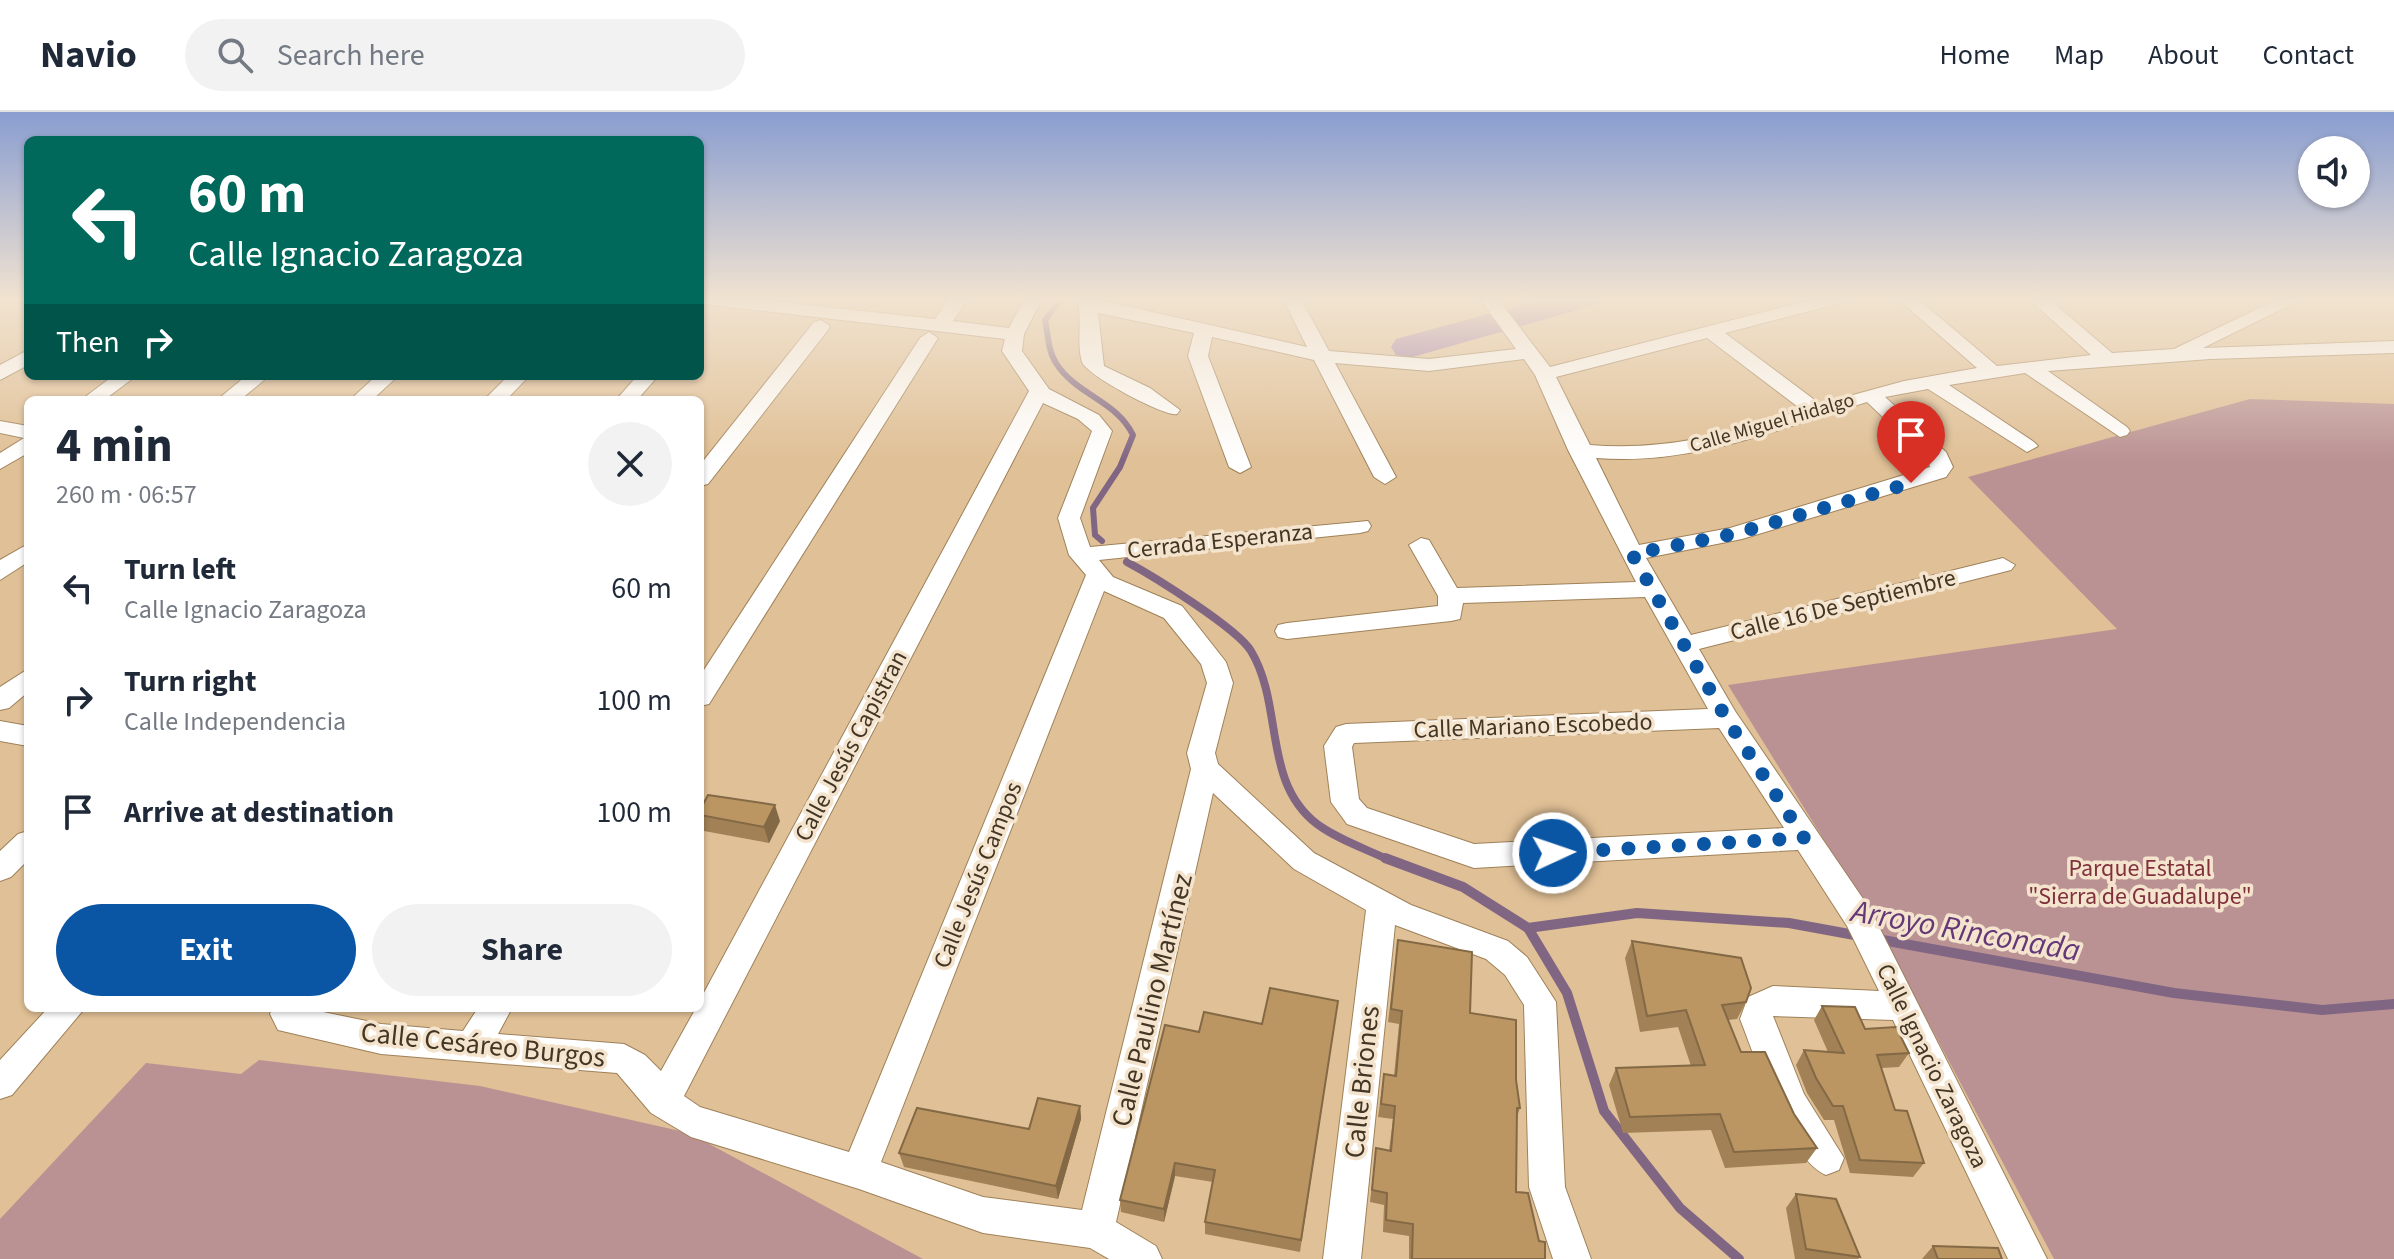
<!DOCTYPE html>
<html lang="en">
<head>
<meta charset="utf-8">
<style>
  :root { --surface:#fff; --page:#f2f2f3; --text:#1f2937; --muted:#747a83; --line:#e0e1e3; --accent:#0a56a5 }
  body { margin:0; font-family:"Source Sans 3",sans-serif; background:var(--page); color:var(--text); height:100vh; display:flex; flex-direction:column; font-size:30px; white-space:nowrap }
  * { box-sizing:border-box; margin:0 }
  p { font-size:26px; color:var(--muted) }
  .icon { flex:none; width:44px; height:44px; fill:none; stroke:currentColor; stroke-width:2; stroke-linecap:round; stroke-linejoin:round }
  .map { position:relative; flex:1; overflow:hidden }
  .drawer { position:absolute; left:24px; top:284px; width:680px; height:616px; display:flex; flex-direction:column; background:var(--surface); border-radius:12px; box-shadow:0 2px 6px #0004 }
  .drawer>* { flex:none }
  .hud { position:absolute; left:24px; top:24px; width:680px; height:244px; border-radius:12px; box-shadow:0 2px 6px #0004; background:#00695c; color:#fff; overflow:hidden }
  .fabs { position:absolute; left:2298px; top:24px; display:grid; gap:16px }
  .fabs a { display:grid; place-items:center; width:72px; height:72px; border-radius:50%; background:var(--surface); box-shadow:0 2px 6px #0004; font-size:40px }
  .pin { position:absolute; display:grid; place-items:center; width:68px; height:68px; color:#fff; margin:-82px -34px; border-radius:50% 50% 50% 0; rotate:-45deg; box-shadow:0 0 8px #0007 }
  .pin .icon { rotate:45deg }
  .me { position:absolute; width:88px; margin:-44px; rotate:87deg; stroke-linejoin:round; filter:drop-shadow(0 0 6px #0008) }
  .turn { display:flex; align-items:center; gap:28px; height:168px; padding:0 32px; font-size:36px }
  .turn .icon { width:104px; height:104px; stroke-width:2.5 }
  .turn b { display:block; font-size:56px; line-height:68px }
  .then { display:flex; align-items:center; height:76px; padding:0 32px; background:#0003; gap:16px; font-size:30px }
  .round { display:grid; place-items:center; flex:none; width:84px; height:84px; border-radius:42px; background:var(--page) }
  .overview { display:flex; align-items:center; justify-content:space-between; height:136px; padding:0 32px }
  h1 { font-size:48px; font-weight:700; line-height:60px }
  .action { display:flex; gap:16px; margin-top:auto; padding:16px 32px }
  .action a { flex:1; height:92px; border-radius:48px; background:var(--accent); color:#fff; font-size:32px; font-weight:700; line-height:92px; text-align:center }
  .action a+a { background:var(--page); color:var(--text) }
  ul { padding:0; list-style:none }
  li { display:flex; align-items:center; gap:24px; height:112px; padding:0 32px }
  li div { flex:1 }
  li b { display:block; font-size:30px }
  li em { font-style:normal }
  header { display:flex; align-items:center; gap:48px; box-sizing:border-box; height:112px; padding:0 40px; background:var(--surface); border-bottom:2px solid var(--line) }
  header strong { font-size:38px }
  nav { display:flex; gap:44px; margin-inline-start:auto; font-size:28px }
  .search { width:560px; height:72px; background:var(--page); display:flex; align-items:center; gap:20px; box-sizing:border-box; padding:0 28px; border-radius:44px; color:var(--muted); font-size:30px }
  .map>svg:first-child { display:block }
  .green { fill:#ba9294 }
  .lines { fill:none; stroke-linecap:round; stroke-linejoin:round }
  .stream-far2 { stroke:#816683; stroke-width:6 }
  .stream-far1 { stroke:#816683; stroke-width:8 }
  .stream { stroke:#816683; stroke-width:10 }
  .river { fill:#9c7aab; fill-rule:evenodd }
  .minor-casing { stroke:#9f8159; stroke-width:2 }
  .minor { fill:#fff; fill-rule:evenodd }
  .wall { fill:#a18155 }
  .shaded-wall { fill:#836945 }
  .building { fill:#bb9663; stroke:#836945; stroke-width:2 }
  .route { stroke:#0a56a5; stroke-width:14; stroke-dasharray:0 25.2 }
  .labels { text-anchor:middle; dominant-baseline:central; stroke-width:7; stroke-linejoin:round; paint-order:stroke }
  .far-street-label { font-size:20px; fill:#433625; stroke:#f4e4ce }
  .street-label { font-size:24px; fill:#433625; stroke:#f4e4ce }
  .park-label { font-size:24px; fill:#81313c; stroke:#f4e4ce }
  .near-street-label { font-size:28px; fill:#433625; stroke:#f4e4ce }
  .near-water-label { font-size:32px; font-style:italic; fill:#643877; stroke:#f4e4ce }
</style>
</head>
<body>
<header>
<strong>Navio</strong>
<div class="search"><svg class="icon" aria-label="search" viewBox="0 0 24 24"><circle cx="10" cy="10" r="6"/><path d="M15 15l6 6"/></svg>Search here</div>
<nav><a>Home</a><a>Map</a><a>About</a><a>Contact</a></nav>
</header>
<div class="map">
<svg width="2394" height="1147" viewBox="0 0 2394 1147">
  <rect width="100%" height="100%" fill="#e0c096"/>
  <g class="green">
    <path d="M2250,287L2394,292V1147H2054L1876,812L1728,573L2117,517L1968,365Z"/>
    <path d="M259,948L480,974L689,1021L923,1147H0V1107L146,951L241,962Z"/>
  </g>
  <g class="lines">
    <g class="stream-far2">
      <path d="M1061,187L1045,208C1048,222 1048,239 1056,251C1076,283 1116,288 1133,323L1120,355L1093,396L1095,423L1102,429"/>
      <path d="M1409,235L1600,187"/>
    </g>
    <path class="stream-far1" d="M1127,450C1153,464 1237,516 1251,539C1284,594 1262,670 1317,712C1337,727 1366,737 1389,748"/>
    <g class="stream">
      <path d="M1385,746L1463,775L1528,816L1567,881L1604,999L1680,1096L1739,1147"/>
      <path d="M1528,816L1637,801L1789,811L1860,824"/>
      <path d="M1877,827L2174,881L2322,898L2394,892"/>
    </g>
    <path class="river" d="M1543,187H1597L1592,194L1409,246L1396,243L1391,235L1396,227Z"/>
    <g class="minor-casing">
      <g id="minor">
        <path d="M700,187H752L935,207L949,187H967L953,209L1009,216L1024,187H1042L1024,222L1022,239L1049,277L1099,303L1112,319L1080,406L1090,435L1368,409L1371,414L1368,419L1360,421L1099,448L1113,465L1182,494L1226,550L1233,571L1215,641L1218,652L1314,741L1411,793L1508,829L1527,845L1556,890L1565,1075L1591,1147H1553L1529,1075L1524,893L1505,863L1486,847L1395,813L1361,1147H1323L1366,798L1294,757L1213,681L1116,1110L1156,1134L1162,1147H1109L1090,1136L983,1121L859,1077L691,1025L651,1001L617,961L381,942L278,918L270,902L272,896H304L381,912L463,919L478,896H512L498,922L624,932L645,943L661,959L696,896H700V888L1029,279L1002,239L1005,227L703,192ZM1043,291L1078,307L1092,319L1058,406L1069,443L1086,463L849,1040L700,995L684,984ZM1104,479L1164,506L1201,552L1207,571L1187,641L1191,657L1082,1098L983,1085L881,1050Z"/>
        <path d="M1077,187H1095L1307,235L1283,187H1301L1329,239L1429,247L1516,237L1480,187H1498L1550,255L1814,187H1844L1841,191L1725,221L1820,292L1904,269L1977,256L1898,187H1918L1997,254L2091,243L2029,187H2049L2112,241L2174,237L2278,187H2302L2203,236L2394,229V241L2210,247L2048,259L2127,315L2130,319L2127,323L2120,325L2025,261L1949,273L2034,330L2038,334L2027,340L1928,277L1885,285L1946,340L1953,355L1946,365L1742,427L1646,446L1691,523L2003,446L2015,453L2011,458L1699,537L1735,599L1870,797L2047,1147H2008L1893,908L1773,904L1804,982L1844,1046L1839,1058L1826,1063C1789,1048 1755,945 1740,907L1748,885L1773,874L1879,879L1847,814L1798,738L1474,756L1347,712L1331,690L1324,634L1336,615L1346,612L1708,597L1645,485L1463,491L1460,507L1451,509L1287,527L1278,525L1275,519L1278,513L1287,511L1438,494V484L1409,433L1421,426L1429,428L1457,476L1636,470L1568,338L1535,263L1524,247L1429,259L1335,251L1396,365L1385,372L1374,365L1314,248L1212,225L1208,244L1251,355L1240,361L1229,355L1188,244L1194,221L1098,201L1104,254L1150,276L1180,298L1177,302C1165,305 1086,263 1082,250C1076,230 1083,207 1077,187ZM1707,226L1802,298C1731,322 1665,339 1590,333L1556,265ZM1867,290L1928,348L1930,355L1730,416L1639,433L1596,346C1693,354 1777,317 1867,290ZM1719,616L1784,716L1474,732L1367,696L1359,687L1352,635L1354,631Z"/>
        <path d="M821,208L830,214L828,218L708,372L700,374V353L814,210Z"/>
        <path d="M929,220L938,226L709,592L700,594V564L920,226Z"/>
        <path d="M28,238V253L0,268V253Z"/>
        <path d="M113,264H136L104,288H81Z"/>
        <path d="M246,264H269L240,288H217Z"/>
        <path d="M376,264H398L372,288H350Z"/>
        <path d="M508,264H529L506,288H484Z"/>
        <path d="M637,264H658L637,288H616Z"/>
        <path d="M0,309L28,314V341L0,357V341L24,326L0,321Z"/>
        <path d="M28,432V450L0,468V448Z"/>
        <path d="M28,557V580L9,596L0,598V575Z"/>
        <path d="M0,609L28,614V634L0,629Z"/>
        <path d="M28,719V748L11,765L0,769V739L18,722Z"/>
        <path d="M48,896H85L12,983L0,987V948Z"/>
      </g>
    </g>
    <use href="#minor" class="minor"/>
  </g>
  <g class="wall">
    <path d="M700,698L780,709L769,731L704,719L700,710Z"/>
    <path d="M1398,828L1470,901L1516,968L1520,996L1517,1005L1516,1080L1539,1129L1545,1147H1409V1124L1383,1120L1384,1093L1370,1090L1376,1036L1389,1039L1393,1007L1378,1005L1384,962L1394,964L1399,912L1388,910Z"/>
    <path d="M1632,829L1746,890L1737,907L1728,908L1741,940L1794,1002L1817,1036L1806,1051L1725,1056L1711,1018L1623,1021L1609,973L1616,956L1691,954L1678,915L1640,920L1625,846Z"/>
    <path d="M1338,889L1300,1140L1205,1122V1110L1213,1070L1175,1064L1164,1110L1121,1100L1120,1088L1262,912Z"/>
    <path d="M1822,894L1909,941L1899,955L1881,956L1895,998L1924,1051L1913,1065L1850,1061L1834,1008H1824L1807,981L1796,953L1804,938L1828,940L1814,908Z"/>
    <path d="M1080,994L1081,1007L1058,1087L904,1055L899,1041L1029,1017Z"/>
    <path d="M1796,1082L1860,1145L1858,1147H1795L1786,1096Z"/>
    <path d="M1933,1134L2002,1147H1922Z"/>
  </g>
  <g class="shaded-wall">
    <path d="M775,693L780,709L769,731L764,715Z"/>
    <path d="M1080,994L1081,1007L1058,1087L1056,1074Z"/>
    <path d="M1175,1051V1064L1164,1110V1097Z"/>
  </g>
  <g class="building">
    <path d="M708,683L775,693L764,715L700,703V698Z"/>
    <path d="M1398,828L1472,840L1470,901L1516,908V968L1520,996H1517L1516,1080L1528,1081L1539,1129L1545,1130V1147H1412L1413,1112L1386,1108L1387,1081L1372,1078L1376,1036L1391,1039L1395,994L1381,992L1384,962L1396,964L1402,899L1391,897Z"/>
    <path d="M1632,829L1741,846L1751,876L1746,890L1722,893L1741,940H1765L1794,1002L1817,1036L1734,1040L1720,1002L1630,1005L1616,956L1705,953L1686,898L1647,904Z"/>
    <path d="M1270,876L1338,889L1301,1128L1205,1110L1215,1058L1175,1051L1164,1097L1120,1088L1165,913L1199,920L1204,900L1262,912Z"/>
    <path d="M1822,894L1855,895L1865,917L1896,915L1909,941L1877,943L1895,998L1907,999L1924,1051L1860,1048L1843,994H1833L1816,966L1804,938L1844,941Z"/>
    <path d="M1038,986L1080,994L1056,1074L899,1041L917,996L1029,1017Z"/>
    <path d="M1796,1082L1836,1087L1860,1145L1806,1137Z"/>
    <path d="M1933,1134L1998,1136L2002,1147H1938Z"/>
  </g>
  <linearGradient id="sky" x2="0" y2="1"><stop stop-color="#899dd0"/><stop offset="0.54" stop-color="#f1e3d0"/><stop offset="1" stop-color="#f1e3d0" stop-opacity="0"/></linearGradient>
  <rect width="2394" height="348" fill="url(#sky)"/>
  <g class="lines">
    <path class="route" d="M1553,741L1804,726L1726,606L1632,442L1734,422L1911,371"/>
  </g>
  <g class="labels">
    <g class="far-street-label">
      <text transform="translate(1772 311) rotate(-16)">Calle Miguel Hidalgo</text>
    </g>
    <g class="street-label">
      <text transform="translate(1220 429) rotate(-6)">Cerrada Esperanza</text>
      <text transform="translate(1843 493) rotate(-14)">Calle 16 De Septiembre</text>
      <text transform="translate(1533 614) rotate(-2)">Calle Mariano Escobedo</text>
      <text transform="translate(851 634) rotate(-62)">Calle Jesús Capistran</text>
      <text transform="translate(978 763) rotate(-68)">Calle Jesús Campos</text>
      <text transform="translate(1932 954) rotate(64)">Calle Ignacio Zaragoza</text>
    </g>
    <g class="park-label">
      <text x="2140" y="756">Parque Estatal<tspan x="2140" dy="28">"Sierra de Guadalupe"</tspan></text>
    </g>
    <g class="near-street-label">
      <text transform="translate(1152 888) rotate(-76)">Calle Paulino Martínez</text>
      <text transform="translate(483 933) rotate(6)">Calle Cesáreo Burgos</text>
      <text transform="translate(1362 970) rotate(-84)">Calle Briones</text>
    </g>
    <g class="near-water-label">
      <text transform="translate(1966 819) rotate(10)">Arroyo Rinconada</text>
    </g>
  </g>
</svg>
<div class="fabs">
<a><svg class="icon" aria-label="sound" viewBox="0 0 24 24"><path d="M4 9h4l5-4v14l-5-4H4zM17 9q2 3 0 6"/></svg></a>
</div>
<div class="pin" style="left:1911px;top:371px;background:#d93025"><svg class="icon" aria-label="arrive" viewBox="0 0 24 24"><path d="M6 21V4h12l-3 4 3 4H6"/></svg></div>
<svg class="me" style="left:1553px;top:741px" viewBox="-20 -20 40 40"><circle r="17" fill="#0a56a5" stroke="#fff" stroke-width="3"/><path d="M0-11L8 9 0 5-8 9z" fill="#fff"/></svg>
<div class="hud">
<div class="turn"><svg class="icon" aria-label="left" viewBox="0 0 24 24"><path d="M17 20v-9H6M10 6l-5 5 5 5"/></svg><div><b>60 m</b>Calle Ignacio Zaragoza</div></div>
<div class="then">Then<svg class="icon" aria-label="right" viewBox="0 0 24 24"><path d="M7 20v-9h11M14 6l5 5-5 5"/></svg></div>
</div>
<section class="drawer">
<div class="overview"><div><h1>4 min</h1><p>260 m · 06:57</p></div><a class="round"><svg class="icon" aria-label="close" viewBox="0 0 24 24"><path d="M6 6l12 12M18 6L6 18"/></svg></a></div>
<ul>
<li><svg class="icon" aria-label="left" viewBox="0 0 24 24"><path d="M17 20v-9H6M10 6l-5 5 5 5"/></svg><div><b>Turn left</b><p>Calle Ignacio Zaragoza</p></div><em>60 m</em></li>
<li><svg class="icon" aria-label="right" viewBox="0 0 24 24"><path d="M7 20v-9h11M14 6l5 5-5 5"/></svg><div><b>Turn right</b><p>Calle Independencia</p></div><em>100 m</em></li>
<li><svg class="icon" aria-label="arrive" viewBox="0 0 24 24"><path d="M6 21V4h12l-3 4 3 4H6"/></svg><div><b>Arrive at destination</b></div><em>100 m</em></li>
</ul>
<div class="action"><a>Exit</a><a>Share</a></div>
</section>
</div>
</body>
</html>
